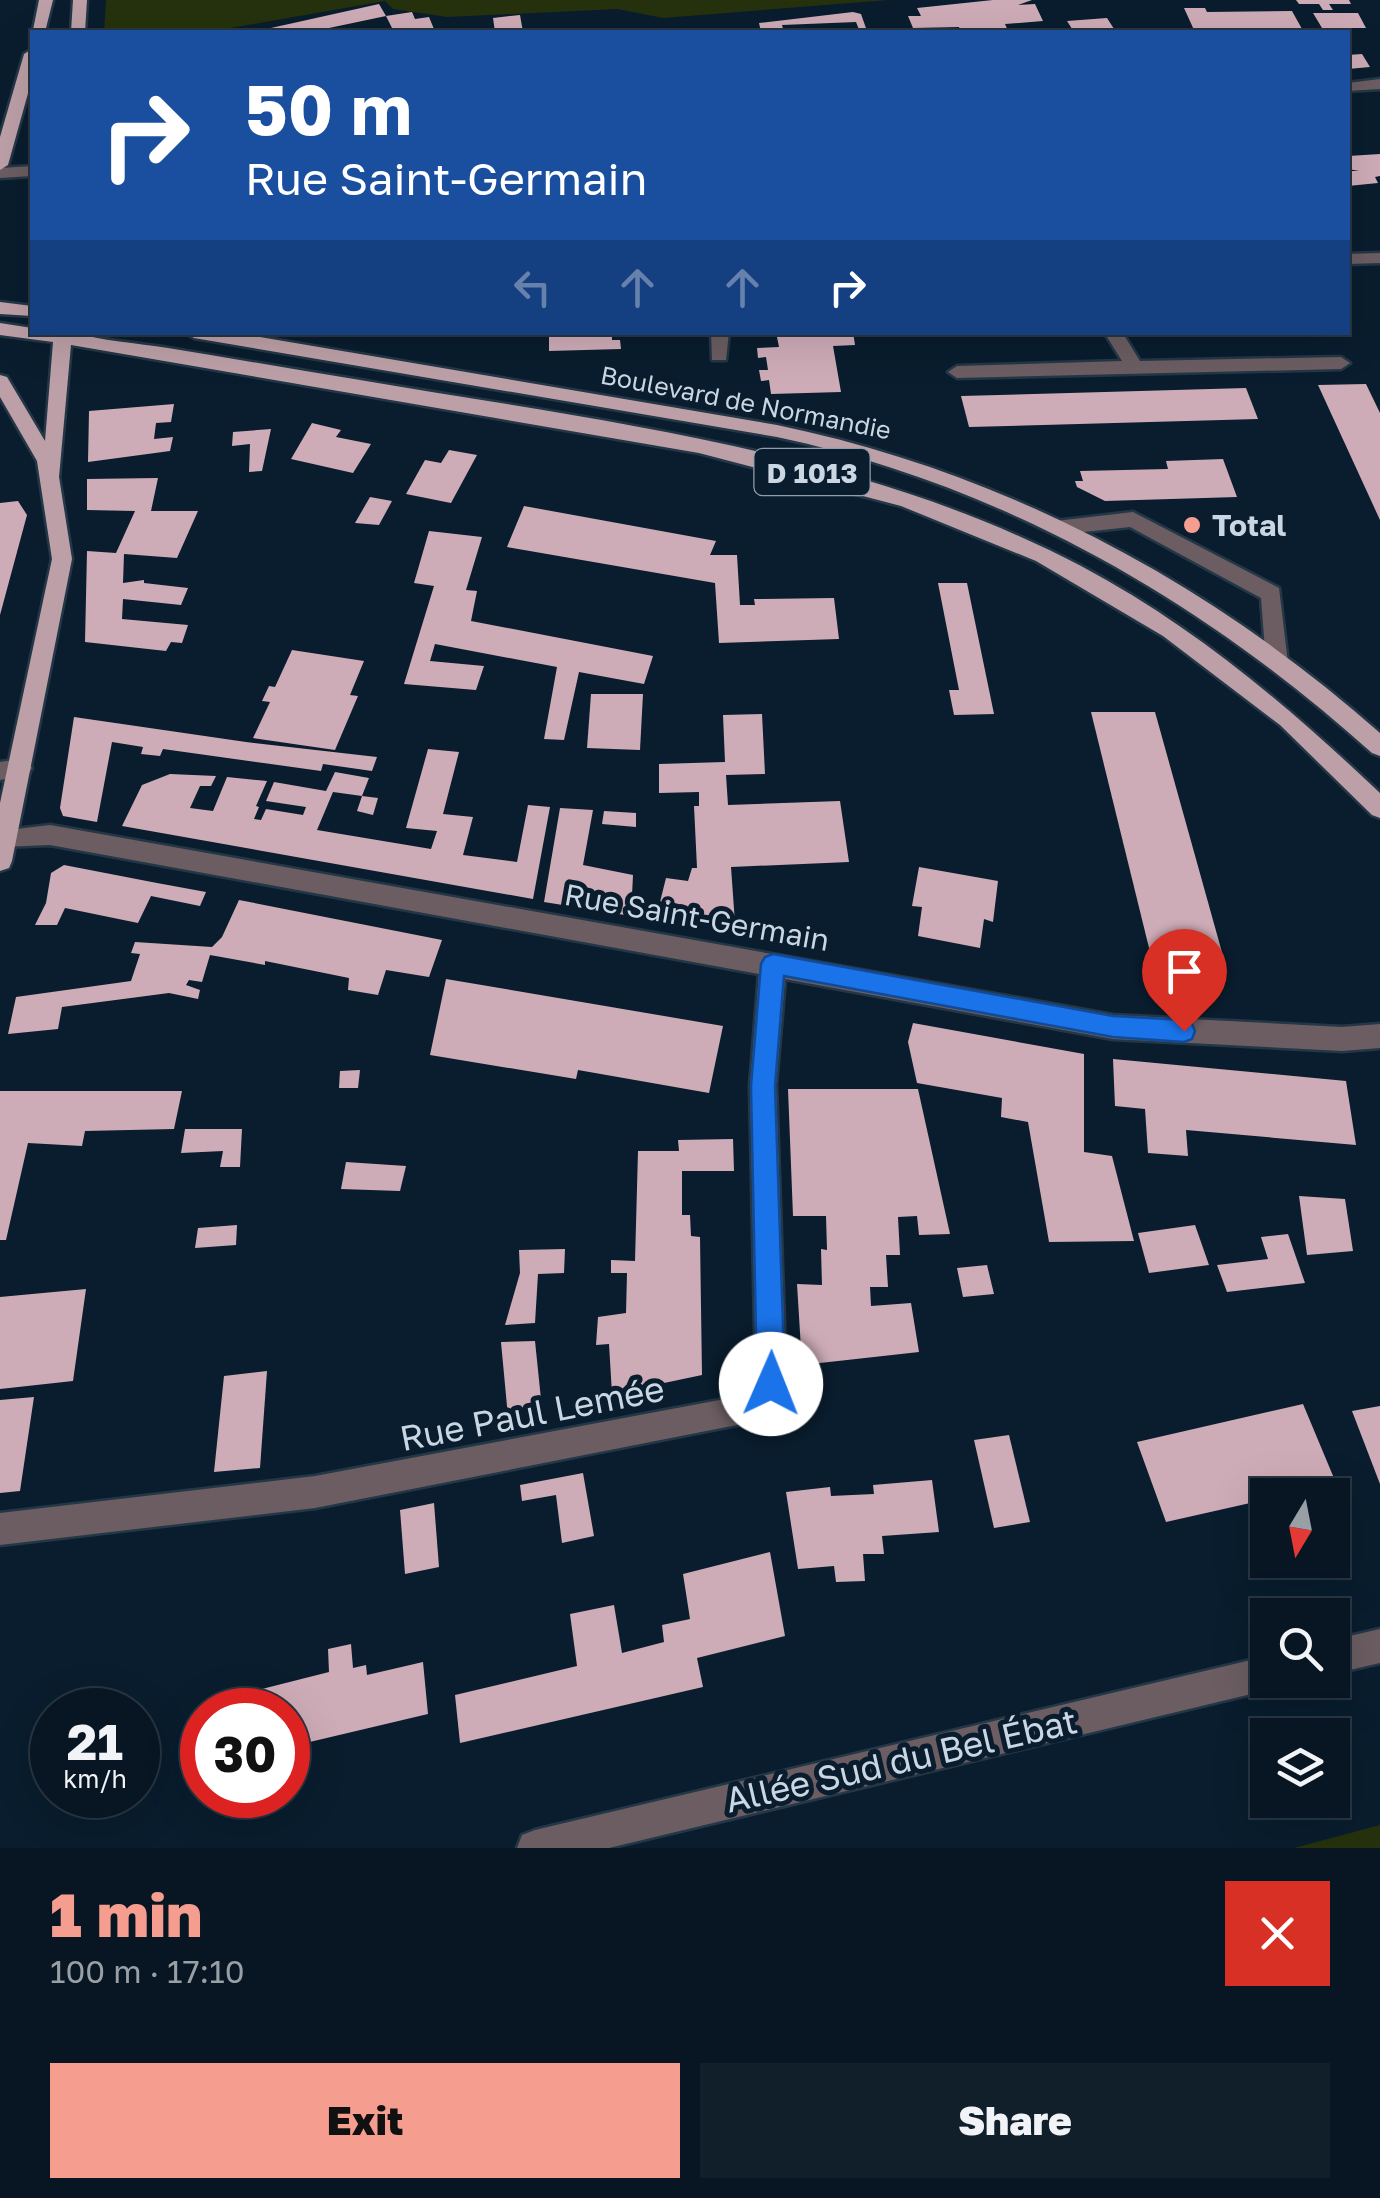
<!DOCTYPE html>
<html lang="en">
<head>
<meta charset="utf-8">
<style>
  :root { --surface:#071622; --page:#101f2a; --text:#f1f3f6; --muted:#989fa5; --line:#283540; --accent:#f59d8f }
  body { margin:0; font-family:"Golos Text",sans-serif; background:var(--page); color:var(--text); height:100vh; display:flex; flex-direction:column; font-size:38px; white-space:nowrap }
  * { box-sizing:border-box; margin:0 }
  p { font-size:32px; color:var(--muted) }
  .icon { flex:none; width:55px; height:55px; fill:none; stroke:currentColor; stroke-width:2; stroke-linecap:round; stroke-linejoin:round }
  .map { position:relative; height:1848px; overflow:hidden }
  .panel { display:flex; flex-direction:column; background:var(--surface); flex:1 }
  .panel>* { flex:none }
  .guide { position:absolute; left:30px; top:30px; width:1320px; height:305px; border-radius:0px; box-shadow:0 10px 40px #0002,0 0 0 2px var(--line); background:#1a4fa0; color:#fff; overflow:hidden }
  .needle { width:65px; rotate:190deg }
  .buttons { position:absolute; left:1250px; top:1478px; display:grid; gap:20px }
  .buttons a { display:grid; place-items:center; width:100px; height:100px; border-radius:0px; background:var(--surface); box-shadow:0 10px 40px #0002,0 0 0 2px var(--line); font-size:50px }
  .speed { position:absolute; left:30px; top:1688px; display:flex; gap:20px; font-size:50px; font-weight:700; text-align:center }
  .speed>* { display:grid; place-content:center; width:130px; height:130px; border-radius:50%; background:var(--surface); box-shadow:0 10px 40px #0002,0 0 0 2px var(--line); line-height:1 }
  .speed small { font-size:25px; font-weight:400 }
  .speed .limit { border:15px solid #d22; background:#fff; color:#111 }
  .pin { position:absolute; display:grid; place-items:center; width:85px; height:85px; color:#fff; margin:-102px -42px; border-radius:50% 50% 50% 0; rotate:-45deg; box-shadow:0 0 10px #0007 }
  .pin .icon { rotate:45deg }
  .me { position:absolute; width:110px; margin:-55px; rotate:1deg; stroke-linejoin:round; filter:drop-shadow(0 0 8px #0008) }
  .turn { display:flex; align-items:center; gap:35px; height:210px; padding:0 50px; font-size:45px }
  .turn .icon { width:130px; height:130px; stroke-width:2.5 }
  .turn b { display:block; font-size:70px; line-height:85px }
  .lanes { display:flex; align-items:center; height:95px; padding:0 50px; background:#0003; justify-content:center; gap:50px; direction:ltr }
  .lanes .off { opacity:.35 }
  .round { display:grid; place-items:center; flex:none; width:105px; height:105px; border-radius:0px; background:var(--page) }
  .headline { display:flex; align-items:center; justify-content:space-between; height:170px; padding:0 50px }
  h1 { font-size:60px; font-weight:800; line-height:75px; color:var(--accent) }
  .cta { display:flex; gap:20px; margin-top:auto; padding:20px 50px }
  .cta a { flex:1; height:115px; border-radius:0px; background:var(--accent); color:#111; font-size:40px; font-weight:800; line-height:115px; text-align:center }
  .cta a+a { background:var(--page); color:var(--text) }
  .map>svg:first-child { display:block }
  .green { fill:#25320d }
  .building { fill:#ceacb7 }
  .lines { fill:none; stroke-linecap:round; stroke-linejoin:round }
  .minor-casing { stroke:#243747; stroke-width:5 }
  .major-casing { stroke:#243747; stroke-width:5 }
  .minor { fill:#6b5d61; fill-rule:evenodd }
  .major { fill:#bda0a7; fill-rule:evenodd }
  .route { fill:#1a73e8; stroke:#114b97; stroke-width:2.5 }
  .poi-dot { fill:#f59d8f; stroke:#091d2e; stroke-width:4 }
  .labels { text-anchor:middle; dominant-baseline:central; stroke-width:10; stroke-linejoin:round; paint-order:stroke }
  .far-street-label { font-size:25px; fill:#cad7e2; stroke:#091d2e }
  .shield { fill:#091d2e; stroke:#909fac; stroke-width:2.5 }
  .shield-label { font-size:28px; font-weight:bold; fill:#cad7e2 }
  .poi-label { font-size:30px; font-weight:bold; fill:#cad7e2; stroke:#091d2e; text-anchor:start }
  .street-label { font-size:30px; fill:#cad7e2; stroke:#091d2e }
  .near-street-label { font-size:35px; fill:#cad7e2; stroke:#091d2e }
</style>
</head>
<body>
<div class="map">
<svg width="1380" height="1848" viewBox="0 0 1380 1848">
  <rect width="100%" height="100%" fill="#091d2e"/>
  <g class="green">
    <path d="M106,0H889L663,18L617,9L447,17L393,9L385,1L208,32H104Z"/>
    <path d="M1380,1825V1848H1294Z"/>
  </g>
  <g class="building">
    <path d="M993,0H1032L1018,5L1035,4L1043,21L1005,24L1008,31L994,32H961L959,27L913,28L908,16H921L917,8Z"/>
    <path d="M1296,0H1349L1351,4H1329L1333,10H1323L1319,4H1299Z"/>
    <path d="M379,4L386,16L310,32H253Z"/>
    <path d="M1184,8H1205L1207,12L1292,11L1302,29L1194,30Z"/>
    <path d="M412,12L415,19L429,17L434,29L394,32L386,16Z"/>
    <path d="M853,12L861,14L867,31L860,32L856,22L782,25L784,32H761L759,23Z"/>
    <path d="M1313,13H1358L1366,28H1322Z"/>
    <path d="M520,15L523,32H495L493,18Z"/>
    <path d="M1107,18L1116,32H1074L1067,21Z"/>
    <path d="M1362,54L1370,67L1348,69V55Z"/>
    <path d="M1380,154V176L1375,177L1378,183L1348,186V171H1359L1348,169V156Z"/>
    <path d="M549,332H612V340H620L621,349L549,351Z"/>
    <path d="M787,332H853L855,345L833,346L841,392L771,394L769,380L761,381L759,370H768L766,357L758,358L757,348L779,347L777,337H788Z"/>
    <path d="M1366,384L1380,413V520L1318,385Z"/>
    <path d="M1246,388L1258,419L969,427L961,396Z"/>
    <path d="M174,404L171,422L156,423L154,439L173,437L170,451L88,462L89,411Z"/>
    <path d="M312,423L341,430L336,437L371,444L353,473L291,459Z"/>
    <path d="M271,429L262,471L249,472L250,444L232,446L233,432Z"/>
    <path d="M449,450L477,455L451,503L406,494L425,460L441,463Z"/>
    <path d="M1223,459L1237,497L1105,501L1077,487L1075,481H1083L1080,471L1168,469L1166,461Z"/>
    <path d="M158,478L151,511H198L177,558L124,554L123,583L144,580V583L188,588L181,605L123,599L122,619L188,625L182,643L171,642L166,651L85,642L87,551L116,553L135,511L87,510V479Z"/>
    <path d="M370,497L392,501L379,525L355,523Z"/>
    <path d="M18,501L27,515L0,615V503Z"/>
    <path d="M524,506L716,541L710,555H737L740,605H755L754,599L834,598L839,639L719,643L715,583L507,547Z"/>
    <path d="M429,531L482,537L466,590L477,591L471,621L653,656L644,684L579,672L564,740L544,739L557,667L435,644L430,661L484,666L476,690L404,684L434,586L414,583Z"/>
    <path d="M938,583H967L994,714L954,715L949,690H959Z"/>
    <path d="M292,650L364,661L350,695L358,696L335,750L253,738L270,702L262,701L269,686L275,687Z"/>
    <path d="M591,694H643L640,750L587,748Z"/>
    <path d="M1091,712H1155L1223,956H1151Z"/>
    <path d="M762,714L765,774L726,775L728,805L840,801L849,862L731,867L735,923L658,910L666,878L688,881L692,868H697L694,806H699V792L659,793V764L725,762L723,715Z"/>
    <path d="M74,717L246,742L377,757L372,771L323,764L321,771L163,749L160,756L141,754L143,747L112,742L97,822L63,816L60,808Z"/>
    <path d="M428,749L459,752L443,814L473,817L463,855L517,862L528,805L550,807L533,899L122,826L142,785L170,774L216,776L211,786H200L190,808L213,811L227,777L267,781L256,806L259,807L254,819L261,820L266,809L303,815L306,807L266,801L274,782L326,791L335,772L369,778L362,796L333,792L317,830L431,849L437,831L406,828Z"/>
    <path d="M362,796L378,798L373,815L357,811Z"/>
    <path d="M560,808L593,810L583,865L633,875L631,916L544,902Z"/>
    <path d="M604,811L636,813V827L602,824Z"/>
    <path d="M64,865L157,883L206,892L200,906L151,896L138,923L65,908L57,925H35L46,903L51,873Z"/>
    <path d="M919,867L998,881L993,922L984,919L980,948L918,936L922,907L912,906Z"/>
    <path d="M239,900L442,940L429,977L386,970L378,995L348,990L349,978L265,961V965L210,955L202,982L189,980L186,985L200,990L198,999L169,993L62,1007L58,1029L8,1034L16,997L131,981L140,954L131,953L135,942L212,947L222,937Z"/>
    <path d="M446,979L723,1026L709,1093L578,1070L576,1079L430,1055Z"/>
    <path d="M913,1023L1084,1054V1152L1112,1156L1134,1241L1049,1242L1028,1122L1001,1117L1002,1098L917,1083L908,1042Z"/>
    <path d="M1113,1059L1346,1081L1356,1145L1186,1130L1188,1156L1148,1153L1145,1109L1115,1106Z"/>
    <path d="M360,1070L358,1088H339L340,1071Z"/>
    <path d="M788,1089H918L950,1234L919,1235L917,1216L898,1217L900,1255H886L888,1287H870L871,1306L911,1303L919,1352L802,1365L797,1284L822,1285L821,1249L827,1250L826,1216H793Z"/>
    <path d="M0,1091H182L174,1129L85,1131L82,1146L28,1143L6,1240H0Z"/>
    <path d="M185,1129H242L240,1167H220L223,1151L181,1153Z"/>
    <path d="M733,1139L734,1171H682V1215H690L691,1236L700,1237L702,1375L612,1394L609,1344L596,1345L598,1317L626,1313L627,1273H611V1260L635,1261L638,1151H679L678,1140Z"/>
    <path d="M346,1162L406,1166L400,1191L341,1189Z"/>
    <path d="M1299,1196L1345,1199L1353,1251L1307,1255Z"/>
    <path d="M237,1225L236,1245L195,1248L198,1228Z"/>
    <path d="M1195,1225L1209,1265L1149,1273L1138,1233Z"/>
    <path d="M1288,1234L1305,1283L1227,1292L1217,1265L1268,1259L1261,1237Z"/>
    <path d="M565,1249L564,1273L538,1274L535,1323L505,1325L520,1273L519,1250Z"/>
    <path d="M987,1265L994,1294L963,1297L957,1268Z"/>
    <path d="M86,1289L73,1381L0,1389V1297Z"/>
    <path d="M535,1341L542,1409L508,1417L501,1342Z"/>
    <path d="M267,1371L260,1468L214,1472L224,1376Z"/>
    <path d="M34,1397L20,1491L0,1493V1400Z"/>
    <path d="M1303,1404L1336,1483L1268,1495V1499L1166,1522L1137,1442Z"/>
    <path d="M1380,1406V1484L1352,1411Z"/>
    <path d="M1009,1435L1030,1522L994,1528L974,1440Z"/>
    <path d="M583,1473L594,1536L562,1543L556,1495L522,1501L520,1485Z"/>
    <path d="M932,1480L939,1532L882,1536L884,1554H863L865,1581L836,1582L834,1566L798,1569L786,1492L830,1487L831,1496L874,1494L873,1485Z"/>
    <path d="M434,1503L439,1567L405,1574L400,1510Z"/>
    <path d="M770,1552L785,1636L697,1658L703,1687L460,1743L455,1695L577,1666L570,1614L614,1605L622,1653L664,1642L662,1625L690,1619L683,1574Z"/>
    <path d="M351,1644L353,1668L366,1665L367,1675L423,1662L428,1714L297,1745L298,1781L288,1783V1710H242V1694L329,1672L328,1649Z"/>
  </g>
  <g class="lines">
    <g class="minor-casing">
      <g id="minor">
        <path d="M1380,79V89L1348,91V83Z"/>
        <path d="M32,166V176L0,178V168Z"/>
        <path d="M1380,253V263L1348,264V254Z"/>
        <path d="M711,332H729L726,360H712Z"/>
        <path d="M1104,332H1122L1140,361L1341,357L1350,363L1341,369L957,378L948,372L957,366L1122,361Z"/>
        <path d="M1133,512L1279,588L1288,663L1285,669L1277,671L1266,663L1261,598L1130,527L1056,535L1046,528L1056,521Z"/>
        <path d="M20,759L28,761L32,768L28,775L0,780V762Z"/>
        <path d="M50,825L1113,1015L1342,1027L1380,1024V1048L1342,1051L1113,1039L785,979L776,1085L786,1384L782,1395L742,1424L315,1508L0,1545V1513L315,1476L725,1399L756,1377L750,1085L759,974L50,845L0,847V831Z"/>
        <path d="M1380,1629V1663L1332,1674V1640Z"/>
        <path d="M1268,1656V1680H1282L1268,1690L609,1848H517L522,1835L535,1830Z"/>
      </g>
    </g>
    <g class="major-casing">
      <g id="major">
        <path d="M39,0H53L45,32L32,35Z"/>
        <path d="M73,0H87L85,32H71Z"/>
        <path d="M32,49V79L8,165L0,170V137L24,54Z"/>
        <path d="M0,302L32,306V316L0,314Z"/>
        <path d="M0,323L32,328V332H72C101,341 137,343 168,348C230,358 292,369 354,379C599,421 858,449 1081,566C1194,626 1288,706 1380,793V818L1372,815L1280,725L1163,636L1036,561L901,506L699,453L71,345L59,477L72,559L12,861L9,868L0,871V803L52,559L37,461L0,397V375L7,377L45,441L53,342L0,335Z"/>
        <path d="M185,332H231L777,425C1003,472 1207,580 1380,733V756L1372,753C1202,600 1002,485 777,437L194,338Z"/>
      </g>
    </g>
    <use href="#minor" class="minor"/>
    <use href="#major" class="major"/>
  </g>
  <path class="route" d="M773,954L1113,1016L1184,1020L1192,1024L1195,1031L1192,1039L1184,1042L1113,1037L784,976L775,1086L785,1384L780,1393L771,1397L761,1393L757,1384L751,1086L761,964L765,957Z"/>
  <circle class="poi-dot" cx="1192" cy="525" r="10"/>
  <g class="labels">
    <g class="far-street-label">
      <text transform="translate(746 402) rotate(11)">Boulevard de Normandie</text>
    </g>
    <rect class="shield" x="754.5" y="449" width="115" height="46" rx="8"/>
    <g class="shield-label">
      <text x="812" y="472">D 1013</text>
    </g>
    <g class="poi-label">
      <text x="1212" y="525">Total</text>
    </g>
    <g class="street-label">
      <text transform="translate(697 917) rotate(10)">Rue Saint-Germain</text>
    </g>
    <g class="near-street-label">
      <text transform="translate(532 1413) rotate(-11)">Rue Paul Lemée</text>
      <text transform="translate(901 1760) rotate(-13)">Allée Sud du Bel Ébat</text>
    </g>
  </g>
</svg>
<div class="buttons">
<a><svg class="needle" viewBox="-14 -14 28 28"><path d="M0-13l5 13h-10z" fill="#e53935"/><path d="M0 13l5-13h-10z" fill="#989fa5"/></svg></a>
<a><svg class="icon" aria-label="search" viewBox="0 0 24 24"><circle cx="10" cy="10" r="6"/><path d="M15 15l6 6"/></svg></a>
<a><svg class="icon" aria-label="layers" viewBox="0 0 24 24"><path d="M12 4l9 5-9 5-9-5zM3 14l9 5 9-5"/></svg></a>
</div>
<div class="speed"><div>21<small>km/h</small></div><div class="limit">30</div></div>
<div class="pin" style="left:1184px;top:1031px;background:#d93025"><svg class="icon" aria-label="arrive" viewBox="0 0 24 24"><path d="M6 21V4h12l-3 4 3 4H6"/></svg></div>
<svg class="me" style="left:771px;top:1384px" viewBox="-20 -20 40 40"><circle r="19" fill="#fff"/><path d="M0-13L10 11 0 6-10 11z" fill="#1a73e8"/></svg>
<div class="guide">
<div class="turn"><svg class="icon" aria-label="right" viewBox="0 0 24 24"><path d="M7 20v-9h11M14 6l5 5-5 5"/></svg><div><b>50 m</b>Rue Saint-Germain</div></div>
<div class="lanes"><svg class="icon off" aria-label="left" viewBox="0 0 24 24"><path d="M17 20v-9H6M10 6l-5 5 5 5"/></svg><svg class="icon off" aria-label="ahead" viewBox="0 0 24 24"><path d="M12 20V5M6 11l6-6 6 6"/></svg><svg class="icon off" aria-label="ahead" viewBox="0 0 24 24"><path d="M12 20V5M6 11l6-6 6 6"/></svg><svg class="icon" aria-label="right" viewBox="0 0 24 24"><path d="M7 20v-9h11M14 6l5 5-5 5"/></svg></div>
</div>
</div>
<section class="panel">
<div class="headline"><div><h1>1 min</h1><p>100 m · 17:10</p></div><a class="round" style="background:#d93025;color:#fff"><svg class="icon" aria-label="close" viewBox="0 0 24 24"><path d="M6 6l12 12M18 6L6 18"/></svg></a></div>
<div class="cta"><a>Exit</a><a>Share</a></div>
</section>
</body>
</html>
